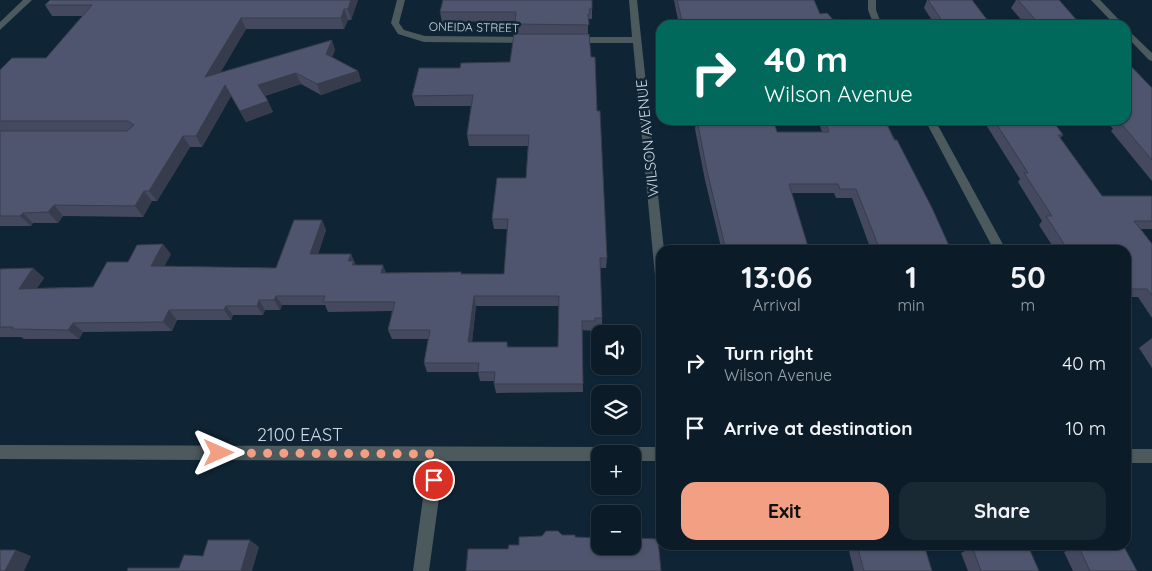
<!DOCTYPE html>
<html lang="en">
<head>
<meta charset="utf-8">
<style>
  :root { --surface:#0b1c28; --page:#192934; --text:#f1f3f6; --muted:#9aa1a8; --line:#2b3a45; --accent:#f39f83 }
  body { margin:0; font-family:Quicksand,sans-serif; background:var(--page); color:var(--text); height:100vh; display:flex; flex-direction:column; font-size:19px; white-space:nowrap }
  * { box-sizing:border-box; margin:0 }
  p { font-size:16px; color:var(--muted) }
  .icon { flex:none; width:28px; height:28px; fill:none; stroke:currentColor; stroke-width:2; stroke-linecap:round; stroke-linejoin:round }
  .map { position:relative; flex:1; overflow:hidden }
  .panel { position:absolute; left:656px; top:245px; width:475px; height:305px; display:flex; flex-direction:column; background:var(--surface); border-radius:15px; box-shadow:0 1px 4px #0004,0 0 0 1px var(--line) }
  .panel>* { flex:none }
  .hud { position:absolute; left:656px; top:20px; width:475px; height:105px; border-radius:15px; box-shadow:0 1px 4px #0004,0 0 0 1px var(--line); background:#00695c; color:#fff; overflow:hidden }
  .controls { position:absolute; left:591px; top:325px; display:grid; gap:10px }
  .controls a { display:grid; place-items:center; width:50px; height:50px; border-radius:10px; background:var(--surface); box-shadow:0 1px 4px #0004,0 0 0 1px var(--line); font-size:25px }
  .pin { position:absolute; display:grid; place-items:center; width:42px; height:42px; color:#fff; margin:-21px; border:2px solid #fff; border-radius:50%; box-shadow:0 1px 5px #0007 }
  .me { position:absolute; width:55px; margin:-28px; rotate:90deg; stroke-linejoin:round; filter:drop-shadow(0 0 4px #0008) }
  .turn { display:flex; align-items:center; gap:18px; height:105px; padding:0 25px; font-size:22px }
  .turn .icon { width:65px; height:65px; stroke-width:2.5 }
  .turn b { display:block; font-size:35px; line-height:42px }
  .eta { display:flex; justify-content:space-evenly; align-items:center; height:85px; text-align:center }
  .eta b { font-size:30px; font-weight:700; line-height:35px }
  .cta { display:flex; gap:10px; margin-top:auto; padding:10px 25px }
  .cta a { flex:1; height:58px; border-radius:15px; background:var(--accent); color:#111; font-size:20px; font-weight:700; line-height:58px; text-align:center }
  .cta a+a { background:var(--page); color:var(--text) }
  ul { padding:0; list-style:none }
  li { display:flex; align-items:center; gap:15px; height:65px; padding:0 25px }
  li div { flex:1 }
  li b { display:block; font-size:19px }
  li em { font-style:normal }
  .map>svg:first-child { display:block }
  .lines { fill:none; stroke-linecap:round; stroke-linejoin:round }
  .minor { fill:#4c5a5d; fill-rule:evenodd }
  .wall { fill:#44495f; fill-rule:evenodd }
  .shaded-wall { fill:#373c4d }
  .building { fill:#4f556e; stroke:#373c4d; fill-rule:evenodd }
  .route { stroke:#f39f83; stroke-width:9; stroke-dasharray:0 16.2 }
  .labels { text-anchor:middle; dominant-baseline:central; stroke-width:5; stroke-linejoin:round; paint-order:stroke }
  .far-street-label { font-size:12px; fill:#cbd8e3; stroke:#0f2535 }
  .street-label { font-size:15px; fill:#cbd8e3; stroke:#0f2535 }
  .near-street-label { font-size:18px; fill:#cbd8e3; stroke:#0f2535 }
</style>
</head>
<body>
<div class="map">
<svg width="1152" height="571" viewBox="0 0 1152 571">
  <rect width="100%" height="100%" fill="#0f2535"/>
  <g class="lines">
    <g class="minor">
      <path d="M23,0H32L0,30V22Z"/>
      <path d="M397,0H405L399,23L404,30L425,36L530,37L534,40L530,43L424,42L398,34L391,23Z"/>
      <path d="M629,0H637L664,250H661V281L657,279L655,276L633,43H573L569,40L573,37H632Z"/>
      <path d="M868,0H876V10L882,25H874L868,10Z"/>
      <path d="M1091,0H1100L1124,25H1115Z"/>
      <path d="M1126,28L1152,53V61L1149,60L1126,36Z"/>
      <path d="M925,120H935L1006,250H994Z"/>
      <path d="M0,445L600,447L605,449L607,454H600V461H444L429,571H413L428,461L0,459Z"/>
      <path d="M632,447H661V461H632V454H625L627,449Z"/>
      <rect x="1126" y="449" width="26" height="14"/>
    </g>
  </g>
  <g class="wall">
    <path d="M50,0H358L351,20H348L344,29H246L220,73L335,50L332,57L358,71L361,81L321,95L301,84L265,96L273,112L246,122L231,96L202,147H190L157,201H152L143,217L63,216L58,223H33L31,226H0V70L46,58L83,16H52L45,5Z"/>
    <path d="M592,0V19H589V23H588V34L597,111L607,258L606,268H600L602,318V327H595L594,331L582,330L583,392L496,393L494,384V381H480L478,372H427L424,363L428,339H392L388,330L392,311L328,312L325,305H282L280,310H265L263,315H233L231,320H177L172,331L83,332L79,339H24L21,337H0V269L33,268L44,278L37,288L93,287L128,262L171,254L164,266L276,268L322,220L326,230L318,254H351L355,265L386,273L504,274L508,229H494L492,219L526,178L528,146H469L467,135L471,106H415L412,96L460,68L510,62L515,34V21L442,22L440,12ZM476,306H559L558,347H508L507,342H472Z"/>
    <path d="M674,0H814L820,14L838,25H679Z"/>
    <path d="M927,0H972L991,25H935L924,8Z"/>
    <path d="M1016,0H1059L1081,25H1026L1011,8Z"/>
    <path d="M1152,88V181L1111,131L1113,129L1105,120H1126Z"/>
    <path d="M696,120H773L777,132H822L818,120H885L951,250H871L852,198H836L834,193H792L809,250H720L721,247L705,180L695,129Z"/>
    <path d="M983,120H1052L1063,135L1060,138L1102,196H1152V229H1141L1152,244V318L1138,297H1126V250H1055L1039,225L1042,221L1018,182L1020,179Z"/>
    <path d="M1152,338V368L1139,348Z"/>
    <path d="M850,545H924L932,571H854L848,547Z"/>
    <path d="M1078,545H1082L1137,571H1073L1064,552Z"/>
    <path d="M972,547L1039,571H968L961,553Z"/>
  </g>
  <g class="shaded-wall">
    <path d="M351,0H358L351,20L348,9Z"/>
    <path d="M344,9L348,20L344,29L341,18Z"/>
    <path d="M241,18L246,29L211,88L205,77Z"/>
    <path d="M332,40L335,50L329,65L326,54Z"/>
    <path d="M358,71L361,81L321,95L317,84Z"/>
    <path d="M296,73L301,84L263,96L258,85Z"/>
    <path d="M225,85L231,96L202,147L196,136Z"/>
    <path d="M268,101L273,112L246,122L240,111Z"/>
    <path d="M183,136L190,147L157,201L149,191Z"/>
    <path d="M144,191L152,201L143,217L135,206Z"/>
    <path d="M54,205L63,216L58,223L48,212Z"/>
    <path d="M23,213L33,223L31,226L20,216Z"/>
    <path d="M322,220L326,230L315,263L310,254Z"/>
    <path d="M163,244L171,254L159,276L151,266Z"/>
    <path d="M351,254L355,263L358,271L348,261Z"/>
    <path d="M383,265L387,275L381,273Z"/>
    <path d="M33,268L44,278L30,298L19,289Z"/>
    <path d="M276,296L282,305L280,310L274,300Z"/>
    <path d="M474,296L476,306L471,351L468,342Z"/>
    <path d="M259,300L265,310L263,315L257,306Z"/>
    <path d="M226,306L233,315L231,320L224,310Z"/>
    <path d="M169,310L177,320L172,331L163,322Z"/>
    <path d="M73,323L83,332L79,339L68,330Z"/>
    <path d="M250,540L259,547L252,571H241Z"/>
    <path d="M16,550L31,556L24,571H5Z"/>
  </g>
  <g class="building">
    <path d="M50,0H351L348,9H344L341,18H241L205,77L332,40L326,54L358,71L317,84L296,73L258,85L268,101L240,111L225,85L196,136H183L149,191H144L135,206L54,205L48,212L23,213L20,216H0V131H127L134,125L128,121H0V70L12,58H46L92,5H45Z"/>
    <path d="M443,0H592V9H589L590,14H588L589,25L515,24L516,12H440Z"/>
    <path d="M677,0H814L820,14L827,13L838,25H683Z"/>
    <path d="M928,0H972L991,25H945Z"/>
    <path d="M1018,0H1059L1081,25H1040Z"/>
    <path d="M514,34H589L591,57H595L597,111H600L607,258H600L602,318H595V321H582L583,384H494L495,372H478L479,363H424L430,330H388L395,302H323L325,296H276L274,300H259L257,306H226L224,310H169L163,322L73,323L68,330L12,329L13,327H0V269L33,268L19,289L93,287L107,262H128L137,245L163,244L151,266L276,268L294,220H322L310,254H351L348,261H354L352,265H383L381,273L461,272V274H504L508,219H492L497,178H526L529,135H467L473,95L412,96L419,68H460L461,63L510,62ZM474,296H559L558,347H507V342H468Z"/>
    <path d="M1126,61L1152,88V160L1119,121H1122L1121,120H1126Z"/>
    <path d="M697,120H773L777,132H829L825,120H885L894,140H897L932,208L951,250H880L856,189H840L838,184H789L809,250H722L721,246H725L707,171Z"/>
    <path d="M994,120H1052L1063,135H1058L1102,196H1152V221H1134L1152,244V295L1147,289H1126V250H1068L1046,216H1052L1024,173H1028Z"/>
    <path d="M546,531H558L562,535H575V537L600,538V546H632V538L658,539L661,571H466L468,549H508L509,545H519V537L542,536Z"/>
    <path d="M208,540H250L241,571H127L128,568H179L184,555L203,556Z"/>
    <path d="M857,545H924L932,571H864Z"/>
    <path d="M1078,545H1123L1137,571H1090Z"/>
    <path d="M1028,546L1039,571H981L972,547Z"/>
    <path d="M0,550H16L5,571H0Z"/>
  </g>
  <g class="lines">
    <path class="route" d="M219,453L437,454L434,480"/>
  </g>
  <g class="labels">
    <g class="far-street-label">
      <text transform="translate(474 27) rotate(1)">ONEIDA STREET</text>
    </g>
    <g class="street-label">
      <text transform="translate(647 138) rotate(-96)">WILSON AVENUE</text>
    </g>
    <g class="near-street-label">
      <text x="300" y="434">2100 EAST</text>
    </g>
  </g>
</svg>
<div class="controls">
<a><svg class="icon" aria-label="sound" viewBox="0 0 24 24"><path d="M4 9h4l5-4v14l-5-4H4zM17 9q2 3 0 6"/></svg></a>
<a><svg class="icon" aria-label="layers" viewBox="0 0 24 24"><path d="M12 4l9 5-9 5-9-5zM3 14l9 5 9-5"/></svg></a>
<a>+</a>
<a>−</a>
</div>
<div class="pin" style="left:434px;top:480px;background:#d93025"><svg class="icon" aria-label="arrive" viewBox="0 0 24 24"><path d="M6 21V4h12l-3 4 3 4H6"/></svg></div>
<svg class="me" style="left:219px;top:453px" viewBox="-20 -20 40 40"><path d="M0-17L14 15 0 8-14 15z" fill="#f39f83" stroke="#fff" stroke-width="4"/></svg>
<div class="hud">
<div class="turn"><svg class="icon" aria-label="right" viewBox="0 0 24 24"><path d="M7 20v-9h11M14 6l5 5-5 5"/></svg><div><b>40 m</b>Wilson Avenue</div></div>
</div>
<section class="panel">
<div class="eta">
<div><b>13:06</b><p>Arrival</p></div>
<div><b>1</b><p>min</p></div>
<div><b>50</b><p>m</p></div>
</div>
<ul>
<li><svg class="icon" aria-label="right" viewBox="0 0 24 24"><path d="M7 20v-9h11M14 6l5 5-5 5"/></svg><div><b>Turn right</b><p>Wilson Avenue</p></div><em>40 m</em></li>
<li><svg class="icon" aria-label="arrive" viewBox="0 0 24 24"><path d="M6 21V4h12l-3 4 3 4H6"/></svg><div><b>Arrive at destination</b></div><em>10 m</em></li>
</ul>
<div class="cta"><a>Exit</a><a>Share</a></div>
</section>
</div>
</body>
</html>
